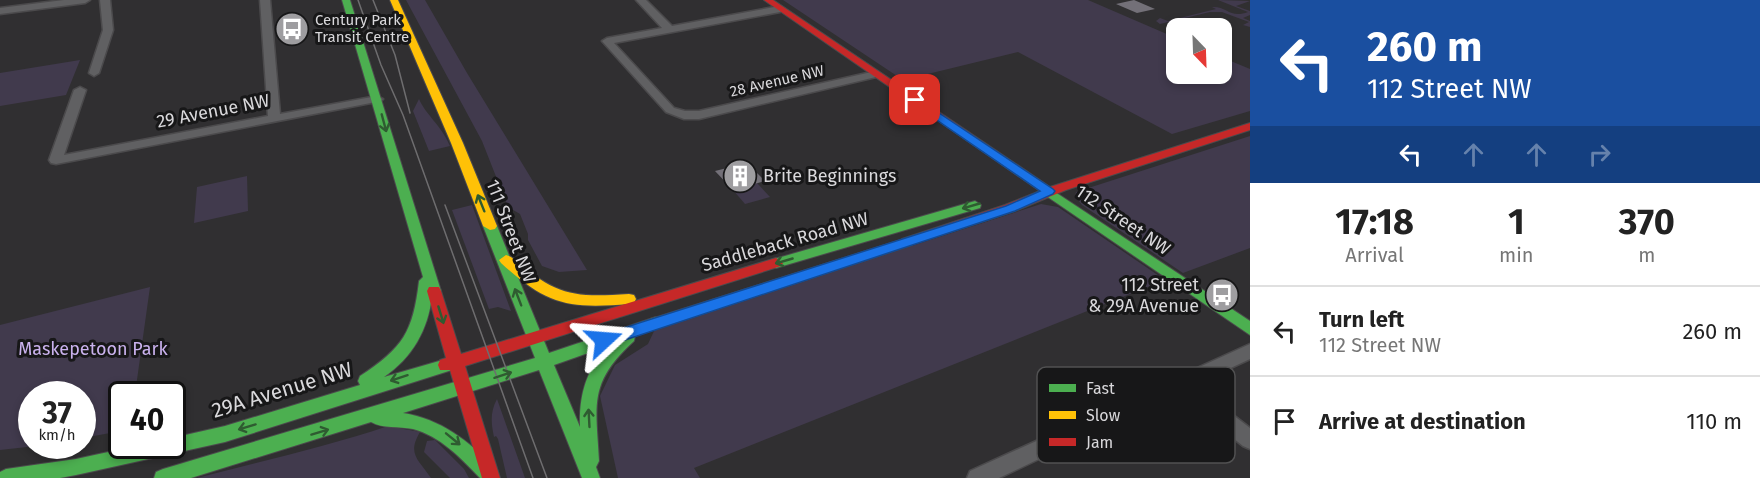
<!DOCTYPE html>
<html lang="en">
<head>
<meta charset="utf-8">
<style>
  :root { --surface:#fff; --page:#f2f2f2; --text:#222; --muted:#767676; --line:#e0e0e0 }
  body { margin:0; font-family:"Fira Sans",sans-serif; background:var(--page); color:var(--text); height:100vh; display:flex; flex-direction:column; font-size:22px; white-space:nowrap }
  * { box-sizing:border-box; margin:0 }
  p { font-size:20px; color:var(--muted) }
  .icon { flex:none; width:33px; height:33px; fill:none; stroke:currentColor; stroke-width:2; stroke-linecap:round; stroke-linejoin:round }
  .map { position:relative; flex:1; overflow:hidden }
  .panel { display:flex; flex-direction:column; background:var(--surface); width:510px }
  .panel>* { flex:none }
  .banner { background:#1a4fa0; color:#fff; overflow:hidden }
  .needle { width:39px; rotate:157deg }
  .buttons { position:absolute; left:1166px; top:18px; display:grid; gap:12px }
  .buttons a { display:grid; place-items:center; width:66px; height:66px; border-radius:12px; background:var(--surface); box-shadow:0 3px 9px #0003; font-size:30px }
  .speed { position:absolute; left:18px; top:381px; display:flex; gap:12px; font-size:30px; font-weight:700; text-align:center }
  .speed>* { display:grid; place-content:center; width:78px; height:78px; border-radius:50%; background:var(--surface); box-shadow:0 3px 9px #0003; line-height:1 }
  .speed small { font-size:15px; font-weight:400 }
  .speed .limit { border:3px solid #111; border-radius:9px; background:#fff; color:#111 }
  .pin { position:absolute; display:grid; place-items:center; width:51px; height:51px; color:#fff; margin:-26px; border-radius:12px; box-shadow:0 3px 9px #0006 }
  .me { position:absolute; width:66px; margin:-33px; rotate:71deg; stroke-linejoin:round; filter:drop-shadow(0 0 4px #0008) }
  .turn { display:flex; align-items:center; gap:21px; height:126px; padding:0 18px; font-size:27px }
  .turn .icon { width:78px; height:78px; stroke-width:2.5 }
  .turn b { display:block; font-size:42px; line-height:51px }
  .lanes { display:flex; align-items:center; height:57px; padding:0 18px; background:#0003; justify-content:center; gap:30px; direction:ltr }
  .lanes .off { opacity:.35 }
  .eta { display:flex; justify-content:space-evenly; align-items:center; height:102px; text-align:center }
  .eta b { font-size:36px; font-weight:700; line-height:42px }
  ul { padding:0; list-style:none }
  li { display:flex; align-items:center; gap:18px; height:90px; padding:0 18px; border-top:2px solid var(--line) }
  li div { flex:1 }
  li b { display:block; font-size:22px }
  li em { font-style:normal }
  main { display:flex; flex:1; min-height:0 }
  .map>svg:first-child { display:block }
  .green { fill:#413a4d }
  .building { fill:#737078 }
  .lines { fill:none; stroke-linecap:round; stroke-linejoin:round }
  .street-casing { stroke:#4b4a4c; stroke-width:3 }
  .fast-casing { stroke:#4b4a4c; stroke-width:2 }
  .slow-casing { stroke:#4b4a4c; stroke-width:2 }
  .jam-casing { stroke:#4b4a4c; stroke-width:2 }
  .street { fill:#606062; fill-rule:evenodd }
  .fast { fill:#4caf50; fill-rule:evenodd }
  .slow { fill:#ffc107; fill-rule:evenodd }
  .jam { fill:#c62828; fill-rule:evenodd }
  .tram { stroke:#6e6d6f; stroke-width:1.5 }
  .oneway { stroke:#2f5b31 }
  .route { fill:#1a73e8; stroke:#114b97; stroke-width:1.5 }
  .labels { text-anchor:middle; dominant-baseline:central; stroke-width:6; stroke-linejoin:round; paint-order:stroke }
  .far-poi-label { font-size:15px; fill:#d9d8db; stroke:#171718; text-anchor:start }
  .far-street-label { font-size:15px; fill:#d9d8db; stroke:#171718 }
  .street-label { font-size:18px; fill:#d9d8db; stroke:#171718 }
  .poi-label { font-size:18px; fill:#d9d8db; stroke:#171718; text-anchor:start }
  .park-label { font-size:18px; fill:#cab2ee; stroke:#171718 }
  .near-street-label { font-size:21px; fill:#d9d8db; stroke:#171718 }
  .key { fill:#171718; stroke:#515152; stroke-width:1.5 }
  .key-label { font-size:16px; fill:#d9d8db }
</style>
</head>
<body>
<main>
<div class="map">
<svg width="1250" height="478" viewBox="0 0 1250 478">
  <rect width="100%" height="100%" fill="#302f31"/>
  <g class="green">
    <path d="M406,0H425L467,73L587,270L559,272L542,266L528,240V234L520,214L508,207L482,141Z"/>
    <path d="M783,0H1088L1176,38V74H1221V57L1250,69V111L1172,134L1018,52L903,80Z"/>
    <path d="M1218,0L1250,1L1236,6L1250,11V15L1243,18L1250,21V27L1243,25L1249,22L1222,12H1210L1160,24L1156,21L1160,18L1168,21L1216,9L1212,7C1227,6 1230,19 1248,12Z"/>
    <path d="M80,60L66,95L0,106V73Z"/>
    <path d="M419,99C426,115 441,125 450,146L429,151L413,111Z"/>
    <path d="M1250,136V248L1183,273L1082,205L1075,196L1076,192Z"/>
    <path d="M247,176L248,211L194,223L197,187Z"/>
    <path d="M757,183L770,197L745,204L733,190Z"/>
    <path d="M1041,204L1058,207L1165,280L694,468L700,478H618L600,396L615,365L648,344L655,329Z"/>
    <path d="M472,205L511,311L498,307L489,309L452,210Z"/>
    <path d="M150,287L135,394H122L121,431L83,438L82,394H32V446H36L0,450V325Z"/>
    <path d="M497,399L525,478H507L498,439L496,436L494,437C491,423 490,412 497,399Z"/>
    <path d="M388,426L420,432C407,454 418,459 431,478H197C261,461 326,447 388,426Z"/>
    <path d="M435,440L464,469L469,478H450L424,452L427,441Z"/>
  </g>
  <g class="building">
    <path d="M1134,0L1155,9L1137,13L1116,4Z"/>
    <path d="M747,163L765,181L733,190L715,171Z"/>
  </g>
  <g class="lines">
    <g class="street-casing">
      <g id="street">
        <path d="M64,0H90L85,3L0,14V8Z"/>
        <path d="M100,0H110L113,30L99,73L94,76L89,73L103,30Z"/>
        <path d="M260,0H270L280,114L377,96L383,99L381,101L56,164L51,163L49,160L74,90L80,87L86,90L64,155L268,116Z"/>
        <path d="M636,0H646L672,26L780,6L785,9L780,12L614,43L674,108L685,111H699L876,71L881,74L876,77L699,119H684L666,112L602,41L607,38L662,28Z"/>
        <path d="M1250,344V359L1194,385L1250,428V449L1243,446L1177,393L999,478H967L970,471Z"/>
      </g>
    </g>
    <g class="fast-casing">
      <g id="fast">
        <path d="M342,0H350L441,291L439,295L432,296C428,330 413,357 384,377L446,359L452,360L454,365L452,370L225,442L76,475L60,478H0V472L6,469L76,459L136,446H172V438L225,426L360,385L358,381L360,376C403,348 413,332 419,281L423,277Z"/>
        <path d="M1046,186L1250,321V335L1042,193L1040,190Z"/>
        <path d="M975,201L981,205L980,208L776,268L769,263L771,260Z"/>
        <path d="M490,222L497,226L549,353L656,317L661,319L664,323L661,327L635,336L634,341C588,383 596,404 599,461L596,467L600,478H582L539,370L403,413C441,419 468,441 495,467L497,473L495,478H480C461,458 440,436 413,429C399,426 383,429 371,422L191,478H154L156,472L163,469L535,358L483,226ZM608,346C586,370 579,395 580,427L554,365Z"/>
      </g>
    </g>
    <g class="slow-casing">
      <g id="slow">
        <path d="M390,0H398L463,143L497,226L495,229L490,230L483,226L451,143Z"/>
        <path d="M907,238L912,239L914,242L912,245L656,329L651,327L648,323L651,319Z"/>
        <path d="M506,255L511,257C556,295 571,298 629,294L634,295L636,299L634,303L629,304C568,309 547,305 501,263L499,260Z"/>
      </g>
    </g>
    <g class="jam-casing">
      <g id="jam">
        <path d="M764,0H773L1050,187L1250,123V130L1066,190L1015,211L907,246L902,245L900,242L902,239L1005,205L1040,191Z"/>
        <path d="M776,258L783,263L781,266L465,366L500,478H482L450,370H440L438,365L440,360L446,358L427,291L429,287H439L441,291L461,354Z"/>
      </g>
    </g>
    <use href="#street" class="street"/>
    <use href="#fast" class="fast"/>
    <use href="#slow" class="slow"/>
    <use href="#jam" class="jam"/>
    <g class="tram">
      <path d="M358,0L381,65L403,115L533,478"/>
      <path d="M373,0L395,55L410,113"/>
      <path d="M445,205L547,478"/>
    </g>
  </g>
  <defs><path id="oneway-shaft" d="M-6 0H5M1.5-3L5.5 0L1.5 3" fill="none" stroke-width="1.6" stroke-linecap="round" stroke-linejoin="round" transform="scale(1.5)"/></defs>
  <g class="oneway">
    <use href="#oneway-shaft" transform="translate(384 123) rotate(75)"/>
    <use href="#oneway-shaft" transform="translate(481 203) rotate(-112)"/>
    <use href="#oneway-shaft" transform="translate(971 206) rotate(164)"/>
    <use href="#oneway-shaft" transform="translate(784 261) rotate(164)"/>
    <use href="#oneway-shaft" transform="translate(518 297) rotate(-111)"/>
    <use href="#oneway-shaft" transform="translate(441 315) rotate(73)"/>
    <use href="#oneway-shaft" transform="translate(503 375) rotate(-18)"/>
    <use href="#oneway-shaft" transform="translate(399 378) rotate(162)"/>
    <use href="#oneway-shaft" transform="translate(589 418) rotate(-93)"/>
    <use href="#oneway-shaft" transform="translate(247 427) rotate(163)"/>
    <use href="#oneway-shaft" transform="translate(320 432) rotate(-17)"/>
    <use href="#oneway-shaft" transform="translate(453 439) rotate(39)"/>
  </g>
  <path class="route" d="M915,97L1053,189L1055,191L1053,194L1015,211L610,345H598L596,340L598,336L1006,206L1040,191L912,103V98Z"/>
  <defs>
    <g id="bus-disc" transform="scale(1.725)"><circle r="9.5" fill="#9e9da0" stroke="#171718"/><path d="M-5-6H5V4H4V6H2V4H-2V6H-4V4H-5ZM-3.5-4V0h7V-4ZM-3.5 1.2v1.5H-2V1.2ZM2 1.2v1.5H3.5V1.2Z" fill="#fff"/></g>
    <g id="building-disc" transform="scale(1.725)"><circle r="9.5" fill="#9e9da0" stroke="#171718"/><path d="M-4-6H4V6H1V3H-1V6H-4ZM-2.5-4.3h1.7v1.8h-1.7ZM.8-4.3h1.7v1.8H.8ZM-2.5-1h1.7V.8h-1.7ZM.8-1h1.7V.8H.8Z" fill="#fff"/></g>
  </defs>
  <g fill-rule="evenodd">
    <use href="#bus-disc" x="292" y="29"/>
    <use href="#building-disc" x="740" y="176"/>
    <use href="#bus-disc" x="1222" y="295"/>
  </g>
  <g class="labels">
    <g class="far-poi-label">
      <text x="315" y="20">Century Park<tspan x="315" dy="17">Transit Centre</tspan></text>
    </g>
    <g class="far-street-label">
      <text transform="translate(777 81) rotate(-13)">28 Avenue NW</text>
    </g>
    <g class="street-label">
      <text transform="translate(213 111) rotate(-11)">29 Avenue NW</text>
      <text transform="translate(1123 220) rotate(34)">112 Street NW</text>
      <text transform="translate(511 231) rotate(69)">111 Street NW</text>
      <text transform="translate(785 242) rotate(-16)">Saddleback Road NW</text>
    </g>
    <g class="poi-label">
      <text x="763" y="176">Brite Beginnings</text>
      <text x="1199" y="285" text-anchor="end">112 Street<tspan x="1199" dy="21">&amp; 29A Avenue</tspan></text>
    </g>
    <g class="park-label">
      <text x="93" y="349">Maskepetoon Park</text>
    </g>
    <g class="near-street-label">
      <text transform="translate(282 390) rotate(-17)">29A Avenue NW</text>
    </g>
  </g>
  <rect x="1037" y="367" width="198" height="96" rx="9" class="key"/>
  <rect x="1049" y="384" width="27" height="8" fill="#4caf50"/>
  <rect x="1049" y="411" width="27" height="8" fill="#ffc107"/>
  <rect x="1049" y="438" width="27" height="8" fill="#c62828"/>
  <g class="key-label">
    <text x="1086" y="394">Fast</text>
    <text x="1086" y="421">Slow</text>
    <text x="1086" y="448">Jam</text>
  </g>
</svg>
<div class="buttons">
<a><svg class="needle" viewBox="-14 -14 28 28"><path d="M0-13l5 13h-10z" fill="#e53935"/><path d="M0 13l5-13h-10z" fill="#767676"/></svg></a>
</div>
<div class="speed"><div>37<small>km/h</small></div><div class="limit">40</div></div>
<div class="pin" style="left:915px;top:100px;background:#d93025"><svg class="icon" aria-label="arrive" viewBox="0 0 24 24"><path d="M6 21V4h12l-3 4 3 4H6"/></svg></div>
<svg class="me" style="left:604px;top:340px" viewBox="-20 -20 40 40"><path d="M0-17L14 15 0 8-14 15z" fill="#1a73e8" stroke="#fff" stroke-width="4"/></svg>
</div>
<section class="panel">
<div class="banner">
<div class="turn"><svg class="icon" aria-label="left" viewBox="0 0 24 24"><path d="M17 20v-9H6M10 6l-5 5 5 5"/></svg><div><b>260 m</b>112 Street NW</div></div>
<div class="lanes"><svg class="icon" aria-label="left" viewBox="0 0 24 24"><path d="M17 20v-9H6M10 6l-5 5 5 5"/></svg><svg class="icon off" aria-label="ahead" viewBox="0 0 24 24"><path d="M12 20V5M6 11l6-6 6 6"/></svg><svg class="icon off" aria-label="ahead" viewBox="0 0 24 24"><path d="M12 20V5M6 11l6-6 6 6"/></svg><svg class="icon off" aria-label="right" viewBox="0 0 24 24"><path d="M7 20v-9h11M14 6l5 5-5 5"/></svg></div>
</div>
<div class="eta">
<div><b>17:18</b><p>Arrival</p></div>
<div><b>1</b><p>min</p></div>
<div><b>370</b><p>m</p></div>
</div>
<ul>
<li><svg class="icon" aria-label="left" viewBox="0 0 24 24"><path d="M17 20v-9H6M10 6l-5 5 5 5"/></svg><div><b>Turn left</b><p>112 Street NW</p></div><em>260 m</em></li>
<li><svg class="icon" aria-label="arrive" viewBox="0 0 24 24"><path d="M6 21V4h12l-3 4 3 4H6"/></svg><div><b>Arrive at destination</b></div><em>110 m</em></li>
</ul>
</section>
</main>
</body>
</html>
